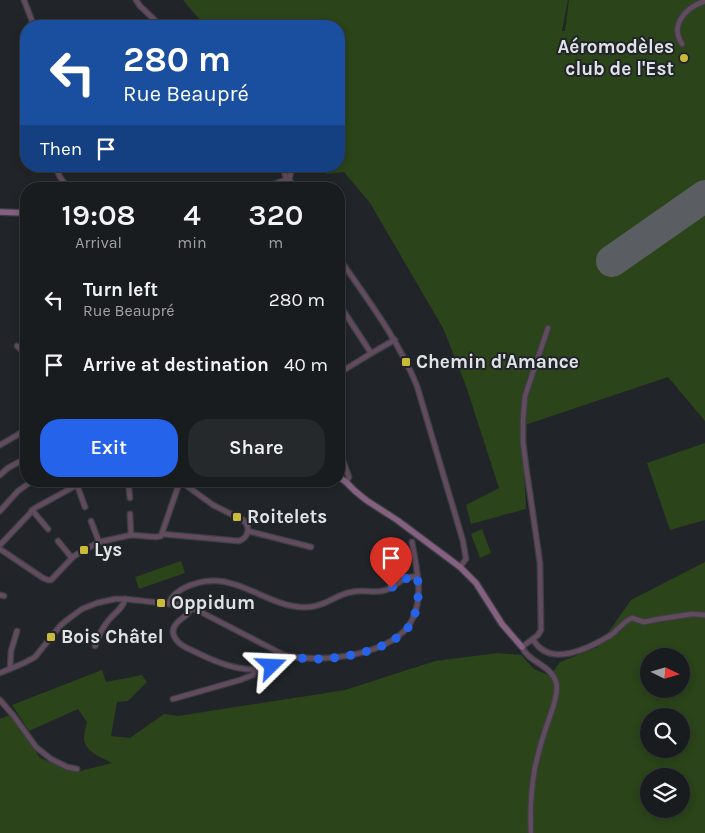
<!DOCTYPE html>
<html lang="en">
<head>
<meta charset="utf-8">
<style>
  :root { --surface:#191c1f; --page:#26292c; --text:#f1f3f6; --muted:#9fa1a4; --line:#373a3d; --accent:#2563eb }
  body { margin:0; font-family:Karla,sans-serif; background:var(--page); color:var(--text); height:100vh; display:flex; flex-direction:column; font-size:19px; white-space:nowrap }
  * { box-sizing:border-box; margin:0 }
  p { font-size:16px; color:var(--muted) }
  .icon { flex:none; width:28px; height:28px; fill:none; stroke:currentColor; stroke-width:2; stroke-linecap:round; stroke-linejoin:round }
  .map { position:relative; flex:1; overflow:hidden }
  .panel { position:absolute; left:20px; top:182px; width:325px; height:305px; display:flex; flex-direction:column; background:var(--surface); border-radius:20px; box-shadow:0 2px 8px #0003,0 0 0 1px var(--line) }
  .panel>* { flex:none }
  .top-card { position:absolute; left:20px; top:20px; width:325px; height:152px; border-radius:20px; box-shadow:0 2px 8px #0003,0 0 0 1px var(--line); background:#1a4fa0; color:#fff; overflow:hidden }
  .needle { width:32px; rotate:95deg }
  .buttons { position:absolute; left:640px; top:648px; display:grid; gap:10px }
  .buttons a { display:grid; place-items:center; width:50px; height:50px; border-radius:50%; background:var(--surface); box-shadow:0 2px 8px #0003,0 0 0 1px var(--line); font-size:25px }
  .pin { position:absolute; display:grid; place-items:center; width:42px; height:42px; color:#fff; margin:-51px -21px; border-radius:50% 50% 50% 0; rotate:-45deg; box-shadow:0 0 5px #0007 }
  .pin .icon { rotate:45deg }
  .me { position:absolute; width:55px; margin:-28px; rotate:69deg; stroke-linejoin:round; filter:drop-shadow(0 0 4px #0008) }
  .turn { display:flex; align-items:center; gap:18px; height:105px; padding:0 20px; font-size:22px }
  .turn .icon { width:65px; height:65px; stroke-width:2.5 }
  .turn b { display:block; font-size:35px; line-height:42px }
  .then { display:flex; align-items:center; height:48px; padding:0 20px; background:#0003; gap:10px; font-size:19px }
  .eta { display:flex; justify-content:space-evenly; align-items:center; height:85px; text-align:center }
  .eta b { font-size:30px; font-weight:600; line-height:35px }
  .primary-button { display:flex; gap:10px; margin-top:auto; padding:10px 20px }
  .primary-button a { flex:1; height:58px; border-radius:20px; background:var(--accent); color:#fff; font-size:20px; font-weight:600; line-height:58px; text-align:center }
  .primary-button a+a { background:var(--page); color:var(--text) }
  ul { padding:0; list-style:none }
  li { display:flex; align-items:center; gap:15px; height:65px; padding:0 20px }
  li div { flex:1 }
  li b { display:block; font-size:19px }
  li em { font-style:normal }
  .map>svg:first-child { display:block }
  .green { fill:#2b4419; fill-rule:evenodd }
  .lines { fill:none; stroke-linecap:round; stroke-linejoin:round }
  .runway { stroke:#5a5e62; stroke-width:32 }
  .street-casing { stroke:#3c4043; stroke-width:7 }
  .secondary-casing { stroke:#3c4043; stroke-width:8 }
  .street { stroke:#624b5f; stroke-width:4.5 }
  .secondary { stroke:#856080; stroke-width:5.5 }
  .route { stroke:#2563eb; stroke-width:9; stroke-dasharray:0 16.2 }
  .poi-dot { fill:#caba3a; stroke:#212529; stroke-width:2 }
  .labels { text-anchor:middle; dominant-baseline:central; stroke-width:4; stroke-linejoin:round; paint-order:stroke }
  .poi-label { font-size:19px; font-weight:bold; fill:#e0e3e5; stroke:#212529; text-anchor:start }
</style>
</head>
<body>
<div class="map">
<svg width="705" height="833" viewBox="0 0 705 833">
  <rect width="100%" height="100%" fill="#212529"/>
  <g class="green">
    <path d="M183,0H568L562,31H565L569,0H705V421L668,377L522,426L526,509L471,524L466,505L499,488L466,386L443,328L370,203L344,172L327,174L321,166H339V26H205Z"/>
    <path d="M705,443V520L670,530L647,463Z"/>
    <path d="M482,529L491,553L480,558L471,534Z"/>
    <path d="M181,561L185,573L139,589L135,577Z"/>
    <path d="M705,562V833H0V719L12,714L40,758L76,772L112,763C103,758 84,752 84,738C84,733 86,727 87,722L78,709L29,731L12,705L102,670L106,682L142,675L147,682L128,701L117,702L111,736L130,738L164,714L178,716L345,690L435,661L498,653L521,655L534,669L550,676L560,662L598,647L631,600ZM649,656H681V689H649ZM649,716H681V749H649ZM649,776H681V809H649Z"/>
  </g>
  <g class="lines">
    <path class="runway" d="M612,261L705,196"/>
    <g class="street-casing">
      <g id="street">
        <path d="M24,0L34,26"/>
        <path d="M136,0L140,6L161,26"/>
        <path d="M682,44C669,24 687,7 705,1"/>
        <path d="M55,166L60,177L69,189"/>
        <path d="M281,166L284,171L286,178L289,179L295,189"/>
        <path d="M284,171H288L291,173L289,179"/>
        <path d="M258,189L268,186L289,179"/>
        <path d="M339,258C367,299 398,339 417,386L463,541L466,559L460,567"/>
        <path d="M339,304L371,353"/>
        <path d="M17,346L26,354"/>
        <path d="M339,373C358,362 375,350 395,340"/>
        <path d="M0,445L26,430"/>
        <path d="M339,450L349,477L346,482"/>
        <path d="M0,475L8,468L26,458"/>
        <path d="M128,481L130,498"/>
        <path d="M77,485L85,507"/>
        <path d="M32,510L48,529"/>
        <path d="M0,511L18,491L32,481"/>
        <path d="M130,514L131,535"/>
        <path d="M91,521L99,542"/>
        <path d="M248,531L311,547"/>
        <path d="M162,534L239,541C249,537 251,527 243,520L213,505L180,481"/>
        <path d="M58,541L72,558"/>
        <path d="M0,545L35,508L77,485L89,481"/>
        <path d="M0,549L43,578L48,580H51L74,556L99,542L131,535L156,537L161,536L180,481"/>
        <path d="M0,595L4,596"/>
        <path d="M169,604C171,596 177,592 184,588C233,563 264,610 309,607C327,606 336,594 352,592C364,589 375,594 386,590C395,587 399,581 406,578C409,577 414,577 417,576"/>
        <path d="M191,608C187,618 183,616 177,623C168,632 176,642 185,647C220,664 254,682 292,657"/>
        <path d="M533,639C549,669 590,648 611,635C618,630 624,621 632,618L644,622L659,619L692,614L705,615"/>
        <path d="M95,646C98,637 102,628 108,621C114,613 123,609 125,599"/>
        <path d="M522,647L538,635L541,630L540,563L526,466L523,442V420L525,396L548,328"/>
        <path d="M522,647C528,662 551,665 556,682C560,694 548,720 544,734C540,745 538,756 535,767C531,789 530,811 531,833"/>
        <path d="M10,669L11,651L17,631"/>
        <path d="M0,673L24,663L35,657L61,625L71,617L82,609L97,603L115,599H125L181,605L197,610L284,655C319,664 397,656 413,618C424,594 416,567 412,542"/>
        <path d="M173,699L240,680L253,675L255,670"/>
        <path d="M0,700L13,715L36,747L51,759L67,767L77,769"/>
      </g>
    </g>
    <g class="secondary-casing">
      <g id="secondary">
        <path d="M0,212L26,213"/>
        <path d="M339,477L346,482L355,491L366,500L397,520L460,567L476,583L502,624L522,647"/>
      </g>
    </g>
    <use href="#street" class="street"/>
    <use href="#secondary" class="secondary"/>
  </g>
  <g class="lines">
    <path class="route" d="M272,666L285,661L292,657C299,658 307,659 315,659C343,659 393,650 410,625C418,611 420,592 417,576L407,578L391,588"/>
  </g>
  <g class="poi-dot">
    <circle cx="684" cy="58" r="5"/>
    <rect x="401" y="357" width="10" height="10" rx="2.5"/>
    <rect x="232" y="512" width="10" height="10" rx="2.5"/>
    <rect x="79" y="545" width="10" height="10" rx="2.5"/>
    <rect x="156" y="598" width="10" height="10" rx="2.5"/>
    <rect x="46" y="632" width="10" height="10" rx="2.5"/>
  </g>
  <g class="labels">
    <g class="poi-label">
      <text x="674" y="47" text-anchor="end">Aéromodèles<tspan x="674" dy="22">club de l'Est</tspan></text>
      <text x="416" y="362">Chemin d'Amance</text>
      <text x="247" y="517">Roitelets</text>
      <text x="94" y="550">Lys</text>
      <text x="171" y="603">Oppidum</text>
      <text x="61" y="637">Bois Châtel</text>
    </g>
  </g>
</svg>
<div class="buttons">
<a><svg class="needle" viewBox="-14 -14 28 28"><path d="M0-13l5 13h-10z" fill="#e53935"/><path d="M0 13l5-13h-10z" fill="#9fa1a4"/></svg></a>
<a><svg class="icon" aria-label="search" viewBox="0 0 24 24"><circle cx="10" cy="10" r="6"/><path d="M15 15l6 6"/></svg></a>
<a><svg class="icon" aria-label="layers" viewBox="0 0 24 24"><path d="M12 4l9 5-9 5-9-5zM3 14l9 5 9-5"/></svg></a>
</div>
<div class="pin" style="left:391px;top:588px;background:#d93025"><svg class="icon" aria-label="arrive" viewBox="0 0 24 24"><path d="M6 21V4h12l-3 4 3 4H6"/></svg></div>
<svg class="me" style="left:272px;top:666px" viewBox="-20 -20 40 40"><path d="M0-17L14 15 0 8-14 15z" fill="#2563eb" stroke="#fff" stroke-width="4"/></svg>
<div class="top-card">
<div class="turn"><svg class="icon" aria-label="left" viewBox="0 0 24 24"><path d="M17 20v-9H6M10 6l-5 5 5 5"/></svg><div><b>280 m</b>Rue Beaupré</div></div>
<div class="then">Then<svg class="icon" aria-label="arrive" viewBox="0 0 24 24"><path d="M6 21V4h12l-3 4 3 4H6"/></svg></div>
</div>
<section class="panel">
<div class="eta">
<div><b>19:08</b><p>Arrival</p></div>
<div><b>4</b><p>min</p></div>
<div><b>320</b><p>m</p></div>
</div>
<ul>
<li><svg class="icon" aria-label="left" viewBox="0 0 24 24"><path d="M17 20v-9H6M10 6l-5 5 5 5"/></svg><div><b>Turn left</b><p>Rue Beaupré</p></div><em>280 m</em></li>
<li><svg class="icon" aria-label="arrive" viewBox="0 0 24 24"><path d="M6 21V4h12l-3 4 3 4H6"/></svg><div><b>Arrive at destination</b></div><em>40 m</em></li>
</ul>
<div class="primary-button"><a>Exit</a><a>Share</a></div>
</section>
</div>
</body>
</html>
